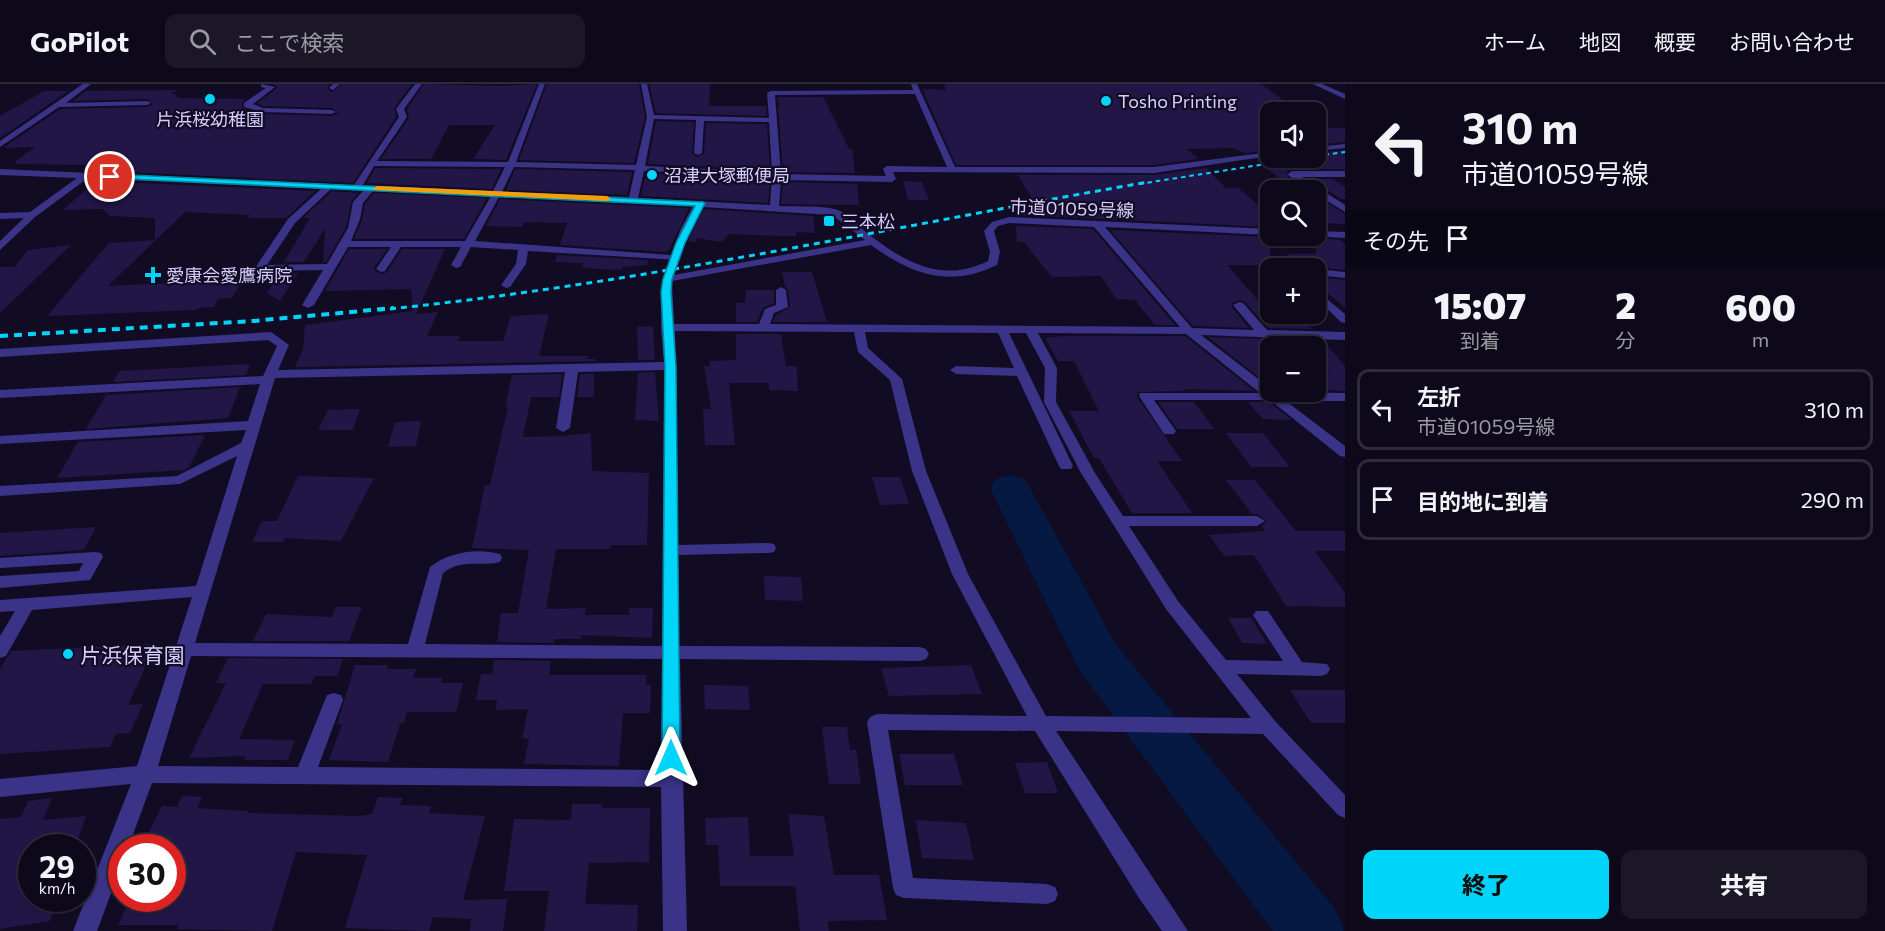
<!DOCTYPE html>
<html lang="ja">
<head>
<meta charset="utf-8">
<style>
  :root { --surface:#0d091a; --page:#1b1727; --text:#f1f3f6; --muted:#9a9aa2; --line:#2d2a39; --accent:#00d4f9 }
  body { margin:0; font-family:Commissioner,"Noto Sans JP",sans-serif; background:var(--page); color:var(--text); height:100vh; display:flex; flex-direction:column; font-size:22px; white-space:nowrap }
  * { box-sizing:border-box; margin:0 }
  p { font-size:20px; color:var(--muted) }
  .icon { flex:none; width:33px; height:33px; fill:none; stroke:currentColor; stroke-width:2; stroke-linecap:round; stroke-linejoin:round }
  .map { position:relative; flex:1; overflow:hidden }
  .details { display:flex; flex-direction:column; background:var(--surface); width:540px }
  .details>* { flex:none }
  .guide { background:#0d091a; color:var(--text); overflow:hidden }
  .tools { position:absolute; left:1260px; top:18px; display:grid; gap:12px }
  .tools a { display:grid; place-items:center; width:66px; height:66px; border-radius:12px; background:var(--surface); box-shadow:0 2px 4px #0004,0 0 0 2px var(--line); font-size:30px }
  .speed { position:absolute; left:18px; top:750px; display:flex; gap:12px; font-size:30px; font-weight:700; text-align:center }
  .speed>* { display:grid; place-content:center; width:78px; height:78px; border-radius:50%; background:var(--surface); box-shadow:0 2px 4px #0004,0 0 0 2px var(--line); line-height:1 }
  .speed small { font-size:15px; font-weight:400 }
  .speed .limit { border:9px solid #d22; background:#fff; color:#111 }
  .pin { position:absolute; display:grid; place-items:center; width:51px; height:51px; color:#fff; margin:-26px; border:3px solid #fff; border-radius:50%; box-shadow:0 2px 6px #0007 }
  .me { position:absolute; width:66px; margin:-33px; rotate:0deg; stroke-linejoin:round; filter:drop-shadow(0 0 4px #0008) }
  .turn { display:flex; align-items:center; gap:21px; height:126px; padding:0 18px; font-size:27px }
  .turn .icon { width:78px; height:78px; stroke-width:2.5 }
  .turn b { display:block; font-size:42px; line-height:51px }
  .then { display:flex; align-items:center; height:57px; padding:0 18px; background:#0003; gap:12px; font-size:22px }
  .eta { display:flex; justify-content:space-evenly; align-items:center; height:102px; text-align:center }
  .eta b { font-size:36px; font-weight:800; line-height:42px }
  .button { display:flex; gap:12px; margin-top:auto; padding:12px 18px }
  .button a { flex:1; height:69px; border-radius:12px; background:var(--accent); color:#111; font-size:24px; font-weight:800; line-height:69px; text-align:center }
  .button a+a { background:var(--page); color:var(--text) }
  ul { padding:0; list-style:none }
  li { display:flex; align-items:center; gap:18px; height:81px; margin:0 12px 9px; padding:0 6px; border:3px solid var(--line); border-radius:12px }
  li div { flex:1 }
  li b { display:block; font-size:22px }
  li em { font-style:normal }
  header { display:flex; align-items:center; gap:36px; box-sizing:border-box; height:84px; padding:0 30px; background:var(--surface); border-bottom:2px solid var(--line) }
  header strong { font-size:28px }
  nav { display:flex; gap:33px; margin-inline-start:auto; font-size:21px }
  .search { width:420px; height:54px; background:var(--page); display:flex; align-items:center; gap:15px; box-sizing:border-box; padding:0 21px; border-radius:12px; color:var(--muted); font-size:22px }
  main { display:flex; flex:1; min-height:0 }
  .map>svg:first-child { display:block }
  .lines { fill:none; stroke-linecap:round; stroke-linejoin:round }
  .river { fill:#051943; fill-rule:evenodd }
  .building { fill:#221646 }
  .minor { fill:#3a3387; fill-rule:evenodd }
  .rail-far2 { stroke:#00d4f9; stroke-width:2; stroke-dasharray:4.5 4; stroke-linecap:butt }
  .rail-far1 { stroke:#00d4f9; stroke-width:3; stroke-dasharray:6 5; stroke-linecap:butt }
  .rail { stroke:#00d4f9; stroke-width:4; stroke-dasharray:8 6; stroke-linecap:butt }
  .route { fill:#00d4f9; stroke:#008aa2; stroke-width:1.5 }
  .slow { fill:#f59e0b }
  .poi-dot { fill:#00d4f9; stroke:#110c23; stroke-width:2 }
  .labels { text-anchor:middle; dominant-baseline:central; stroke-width:4.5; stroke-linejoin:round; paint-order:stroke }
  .far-poi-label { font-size:18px; fill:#d6ceff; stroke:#110c23; text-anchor:start }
  .far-street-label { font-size:18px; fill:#d6ceff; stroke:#110c23 }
  .poi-label { font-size:21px; fill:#d6ceff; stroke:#110c23; text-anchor:start }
</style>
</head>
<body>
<header>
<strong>GoPilot</strong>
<div class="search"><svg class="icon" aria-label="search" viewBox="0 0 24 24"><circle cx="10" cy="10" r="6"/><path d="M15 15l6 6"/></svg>ここで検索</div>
<nav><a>ホーム</a><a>地図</a><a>概要</a><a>お問い合わせ</a></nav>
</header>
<main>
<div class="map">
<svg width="1345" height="847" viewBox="0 0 1345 847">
  <rect width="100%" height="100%" fill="#110c23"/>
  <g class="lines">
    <path class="river" d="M1010,391L1024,395L1030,404L1116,561L1335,825L1344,847H1273L1080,587L990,404L996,395Z"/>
  </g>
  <g class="building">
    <path d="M272,0H330L327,4L332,8L342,0H412L394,24L396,33L353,99L82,86L88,81L15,80L17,78H14L35,63L3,64L60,25L147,23L153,20L147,15L73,17L85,7L177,6L171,10H178L174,13H179L178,14L246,15L242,19V24L262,30L332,32L338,29L332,24L263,22L257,19L276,5L277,2Z"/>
    <path d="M424,0L502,2L537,0L506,76L473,75L495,41H449L431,75H381L409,34L407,25Z"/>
    <path d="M547,0H639L645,33L634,79L519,76Z"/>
    <path d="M649,0H710L709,22H766L767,32L656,29Z"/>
    <path d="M944,0H1261L1300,28H1270V66L1245,69L1233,64L1187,65L1198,75L1154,81H956L922,5L946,6Z"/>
    <path d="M44,7H68L0,54V32Z"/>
    <path d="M777,13H823L849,65H852L855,89L783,88L778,23H780Z"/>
    <path d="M656,37L694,38L692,69L697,73L704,69L706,39L767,40L770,86L648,80Z"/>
    <path d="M1316,40L1321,44H1345V58L1316,61Z"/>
    <path d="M1345,66V85H1292L1287,88L1288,94L1308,106L1293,105L1256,76L1272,74H1316V69Z"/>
    <path d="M375,84L501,85L492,105L367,99Z"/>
    <path d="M1206,84L1226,104H1238L1270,131V143L1015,131V126H1039L1018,91H1154Z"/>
    <path d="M515,85L632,88L627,111L506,106Z"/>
    <path d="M646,89L770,95L768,119L641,112Z"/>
    <path d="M1310,95H1333L1345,103V115H1341Z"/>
    <path d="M96,97L315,107L286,134H248L250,131L185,128L108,202L169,199L173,194L215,192L212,196L243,195L232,214L218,215L214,223L198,224L197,226L47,232L109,159L155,156V134L110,132L103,125L63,126Z"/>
    <path d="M903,97L922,98L929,116H908Z"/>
    <path d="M783,98L857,100L859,121L781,120Z"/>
    <path d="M332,107L358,109L351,118L346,143L326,178H323L325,145L304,178H284L310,134H303Z"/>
    <path d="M374,109L487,114L464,155H354L362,136L365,120Z"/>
    <path d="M1316,112L1345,130V140L1321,139L1328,145H1316Z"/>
    <path d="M500,115L689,124L668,168L560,161L567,139L524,138L522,143L486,142Z"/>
    <path d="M703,125L813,132L815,149L796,148V152H782L729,150L721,158L697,154L696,158L688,157Z"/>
    <path d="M1016,142L1093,145L1175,241H1155L1135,216L1116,215L1101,192L1052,193L1024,158H1017Z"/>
    <path d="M1110,146L1270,153V181H1227L1269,229L1300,231L1312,245L1268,244L1245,218L1240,216L1232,219L1231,222L1249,244L1193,242Z"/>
    <path d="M1316,154L1340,156L1345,160V186L1316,183L1305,184L1287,170H1316Z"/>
    <path d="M71,161L0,229V183H15L28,166Z"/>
    <path d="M349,165H387L374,184L375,187L382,190L387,188L402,165H445L416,230L438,228L427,252H460L458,257H503L511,232L549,230L539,272H588L587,275H595V277L295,283L303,266L305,241L413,227L411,205L325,207Z"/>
    <path d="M557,171L648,176L647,181L622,183V186L582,184L584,179L555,178Z"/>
    <path d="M782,188H812L827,238H773L776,231L790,223L788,206L785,202Z"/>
    <path d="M278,189H298L280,217L267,209Z"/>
    <path d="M1316,193L1345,196V224L1316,199Z"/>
    <path d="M746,206H774V219L763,224L757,238H736V219H745Z"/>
    <path d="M653,242L655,276H638L637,243Z"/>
    <path d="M736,250H781L786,282H797L798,307L769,306V299H729L735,361H705L703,325H711L704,282H710L709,277L736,276Z"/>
    <path d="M1063,252H1185L1254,307L1184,305L1185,307L1138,308L1137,313L1182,377H1157L1192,429H1132L1099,374H1094L1069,327H1099L1074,277H1058L1045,254Z"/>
    <path d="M1208,253L1323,257L1345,282V307L1316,306V294L1326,296L1329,291L1322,281L1316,279V262H1270V302Z"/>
    <path d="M250,280L246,291L113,298L119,287Z"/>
    <path d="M655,288L659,337L635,336L638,289Z"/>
    <path d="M562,290L559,313H531L523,353L569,352V351L591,349L592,387L649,389L647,461H611L610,465H556L546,525L586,524L585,531H629V524H653L652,554L581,551V555H554V559L497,558L501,529H518L529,466L472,464L485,401H490L508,323H505L512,291Z"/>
    <path d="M580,290H594V313H577Z"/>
    <path d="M240,303L228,334L86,345L106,311Z"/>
    <path d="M1158,318H1194L1214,345H1177Z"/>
    <path d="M1248,318H1269L1292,336L1263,335Z"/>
    <path d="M360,325L353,346H318L328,326Z"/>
    <path d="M421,337L416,362L388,363L395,338Z"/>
    <path d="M1226,349H1263L1290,383H1251Z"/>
    <path d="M205,351L189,383L184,386L57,394L78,358Z"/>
    <path d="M298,392L374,394L341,457L285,454L284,458H252L262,437H277Z"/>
    <path d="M872,393H900L909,420L880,421Z"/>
    <path d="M1226,396H1255L1296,447H1345V467H1315L1345,509V523L1286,522L1254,471L1224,472L1209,451L1265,447L1261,442L1267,438L1258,430H1252Z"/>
    <path d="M96,443L84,466L0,472V449Z"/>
    <path d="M764,492L801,493L803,517L765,516Z"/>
    <path d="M336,523H362L349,557H253L266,530L332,533Z"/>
    <path d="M1228,534H1251L1267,560L1242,559Z"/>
    <path d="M156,560L128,621L143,620L130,649L116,650L110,663L0,670V585L11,567Z"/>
    <path d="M228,574L343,575L337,592H315L311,600H263L239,655L295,656L288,676H244L246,672L189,674L226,599H216Z"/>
    <path d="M494,576L551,577L549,591H646V601H651L650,629H623L619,682L524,680L529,655L522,654L528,625L496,626L497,616H476L481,590H492Z"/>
    <path d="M355,581H388L387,585H416L413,594H442L441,599H463L456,628H407L404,639L400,640L388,678L329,676L342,640H337Z"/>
    <path d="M971,581L982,610L889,612L881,584Z"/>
    <path d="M704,601L748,602L750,626L705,625Z"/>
    <path d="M1290,606H1345V639H1311Z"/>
    <path d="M822,643H847L850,666H856L861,700H829Z"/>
    <path d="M899,670H954L963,701H905Z"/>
    <path d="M1047,678L1058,709H1025L1015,679Z"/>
    <path d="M182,712L202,713L197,724L248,727L247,729L359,732L372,730L378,713L403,714L400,721L431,722L429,729L485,732L463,816L507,815L503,847H470L471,835L433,833L429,847L345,844L367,771L296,768L272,847L177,845L179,841H118L130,814H172V759H143L162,722L177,723Z"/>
    <path d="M52,714L43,736L86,732L75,764H32V814H58L50,837L0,845V735L21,733L28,717Z"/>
    <path d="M572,720H602V724H650L649,778L589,779L585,820L638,821L637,847H544L549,807H504L514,735L571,736Z"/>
    <path d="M788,730L824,732L834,791H879L887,836L828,837L829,847H800L795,802H720L718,761H706L705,734L748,733L750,772H794Z"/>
    <path d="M916,736L966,739L974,776L922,774Z"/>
  </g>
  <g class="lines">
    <g class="minor">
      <path d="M83,0H91L66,19L147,17L151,19L147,21L59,23L0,63V57Z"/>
      <path d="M261,0L275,3L253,20L263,24L332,26L336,28L332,30L262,28L244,23V19L266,4L261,3Z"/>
      <path d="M333,0H340L333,6L329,4Z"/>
      <path d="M415,0H422L404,25L407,33L377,77L508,78L539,0H545L516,78L636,81L647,33L641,0H647L654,31L769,34L767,9L771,7L913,6L911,0H917L955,83H1154L1270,68V72L1154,89L893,88L896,95L892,98L781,96L779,122C795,123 823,121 838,126C850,131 858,141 867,149C904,178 942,200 988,177L990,168L984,147L992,138L1009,133L1270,145V151L1105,143L1192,244L1254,246L1233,221L1239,218L1243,219L1267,246L1345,248V256L1201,251L1270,304V308L1345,309V317H1286L1345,362V373L1340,372L1270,316H1154L1176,347L1174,350H1164L1139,312L1140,309H1260L1186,250L1038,249L1057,284L1056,318L1095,389L1123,432H1257L1265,437L1257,442H1129L1178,517L1226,576L1283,577L1253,531L1256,527H1268L1302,578L1327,580L1330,585L1327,590L1321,592L1237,590L1275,637L1345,711V734L1338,731L1263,650L1056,647L1188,847H1162L1139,814L1035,647L888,646L913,794L1047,800L1055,803L1058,810L1055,817L1047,820L904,814L896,811L893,804L867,638L870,633L877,630L1027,632L952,490L912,387L890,296L858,268L854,248L675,247L678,461L768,459L774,460L776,464L774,468L768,469L678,471L679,562L920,563L926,565L929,570L926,575L920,577L680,575L687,847H663L661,703L152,699L128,764H122V780L97,847H73L131,700L0,713V695L137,682L192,513L32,526L6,572L0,574V552L15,527L0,528V516L196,502L237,372L180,400L0,412V402L177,392L241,359L246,346L0,360V352L248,337L260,300L0,314V306L263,292L277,262L268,256L0,273V265L271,248L289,261L278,286L664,278L661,243L663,193L865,156L832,131L702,123L691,144L679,176L528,167L526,180L510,203L506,204L501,201L516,180L518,166L471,163L460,183L456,184L451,181L461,163H401L385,187L381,188L376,185L391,163H348L314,221L308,224L302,221L323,186L260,187L255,184L288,135L321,105L88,94L35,133L0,166V157L24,134L0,135V129L30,128L77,94L0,91V85L354,101L399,33L396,25ZM915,10L947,83L887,82L883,85L886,92L781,90L775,11ZM654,35L696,36L694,69L698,71L702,69L704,37L769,38L772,88L645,82ZM374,82L505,83L493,107L363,101ZM514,83L635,86L629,113L502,108ZM644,87L772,93L770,121L638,114ZM331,105L363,107L353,118L348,144L327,180L267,181L295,139ZM373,107L491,112L465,157H351L360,135L363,119ZM499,113L693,122L681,144L671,171L475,157ZM1009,139L1094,143L1180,243L770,240L774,229L788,223L786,206L781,203L776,206V221L765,225L759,240H674L672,197L871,161C912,191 950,204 997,181L1000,168L994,147L998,142ZM865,248L998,249L1014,284L956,282L950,286L956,290L1017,292L1059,382L1061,385H1071L1073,382L1009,249H1026L1045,284L1044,318L1081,389L1166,525L1251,634L1046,632L968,490L926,387L902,295L868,264ZM664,286L662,562L425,560L443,489C462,474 479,483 500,478L502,474L500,470C476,464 449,468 430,483L408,560L195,559L275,294L565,288L556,344L563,348L570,344L578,288ZM191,572L662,575L661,686L318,683L343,616L341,611L334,609L327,611L325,616L298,683L158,682Z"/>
      <path d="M1313,0H1322L1345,10V15Z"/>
      <path d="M1345,60V64L1316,67V63Z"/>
      <path d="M1292,87H1345V93H1302L1345,121V128L1316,110V106H1311L1289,92L1288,90Z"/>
      <path d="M1316,147L1345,148V154L1313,152H1316Z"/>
      <path d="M1316,185L1345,188V194L1316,191Z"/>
      <path d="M1316,206L1345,230V239L1341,238L1316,214Z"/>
      <path d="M1316,281L1320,282L1327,291L1325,294L1316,292Z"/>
      <path d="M95,468L101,469L103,473L90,496L0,504V492L79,487L83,479L0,484V474Z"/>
    </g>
    <g class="rail-far2">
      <path d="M1316,72L1345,68"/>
      <path d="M1139,100L1304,74"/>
    </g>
    <path class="rail-far1" d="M379,226C640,200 890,143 1148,98"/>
    <path class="rail" d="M0,252L253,237L394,224"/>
  </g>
  <path class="route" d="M110,90L703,118L705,119L685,159L672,195L671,208L676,282L680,674L678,679L671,681L665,679L662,674L665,282L661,208L663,195L676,159L695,122L107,94L106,93Z"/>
  <path class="slow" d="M377,102L607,112L611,115L607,117L374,106L373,105Z"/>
  <g class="poi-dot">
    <circle cx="210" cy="15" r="6"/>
    <circle cx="1106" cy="17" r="6"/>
    <circle cx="652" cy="91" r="6"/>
    <rect x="823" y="131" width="12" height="12" rx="3"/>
    <path d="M150 182h6v6h6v6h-6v6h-6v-6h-6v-6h6z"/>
    <circle cx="68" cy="570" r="6"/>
  </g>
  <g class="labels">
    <g class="far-poi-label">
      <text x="1118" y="17">Tosho Printing</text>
      <text x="210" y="35" text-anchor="middle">片浜桜幼稚園</text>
      <text x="664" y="91">沼津大塚郵便局</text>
      <text x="841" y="137">三本松</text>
      <text x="166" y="191">愛康会愛鷹病院</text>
    </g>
    <g class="far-street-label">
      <text transform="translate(1072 124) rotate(2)">市道01059号線</text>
    </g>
    <g class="poi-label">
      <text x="80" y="570">片浜保育園</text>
    </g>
  </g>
</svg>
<div class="tools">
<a><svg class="icon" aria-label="sound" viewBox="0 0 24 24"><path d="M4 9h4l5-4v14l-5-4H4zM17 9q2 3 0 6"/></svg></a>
<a><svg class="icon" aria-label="search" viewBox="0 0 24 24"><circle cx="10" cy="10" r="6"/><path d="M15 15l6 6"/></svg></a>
<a>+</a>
<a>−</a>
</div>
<div class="speed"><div>29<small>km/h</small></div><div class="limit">30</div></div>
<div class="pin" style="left:110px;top:93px;background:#d93025"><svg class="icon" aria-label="arrive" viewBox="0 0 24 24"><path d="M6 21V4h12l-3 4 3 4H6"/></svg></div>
<svg class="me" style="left:671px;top:674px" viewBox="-20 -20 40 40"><path d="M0-17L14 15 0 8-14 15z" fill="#00d4f9" stroke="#fff" stroke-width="4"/></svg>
</div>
<section class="details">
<div class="guide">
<div class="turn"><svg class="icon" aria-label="left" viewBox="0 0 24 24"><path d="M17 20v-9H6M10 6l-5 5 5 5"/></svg><div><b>310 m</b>市道01059号線</div></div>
<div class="then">その先<svg class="icon" aria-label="arrive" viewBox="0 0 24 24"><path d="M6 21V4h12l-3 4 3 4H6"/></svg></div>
</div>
<div class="eta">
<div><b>15:07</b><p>到着</p></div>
<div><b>2</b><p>分</p></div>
<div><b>600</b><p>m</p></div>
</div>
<ul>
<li><svg class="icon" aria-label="left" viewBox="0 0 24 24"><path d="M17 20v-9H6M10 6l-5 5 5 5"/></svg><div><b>左折</b><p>市道01059号線</p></div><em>310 m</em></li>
<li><svg class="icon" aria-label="arrive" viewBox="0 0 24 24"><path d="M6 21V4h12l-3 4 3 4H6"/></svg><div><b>目的地に到着</b></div><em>290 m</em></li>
</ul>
<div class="button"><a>終了</a><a>共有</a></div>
</section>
</main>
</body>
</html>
